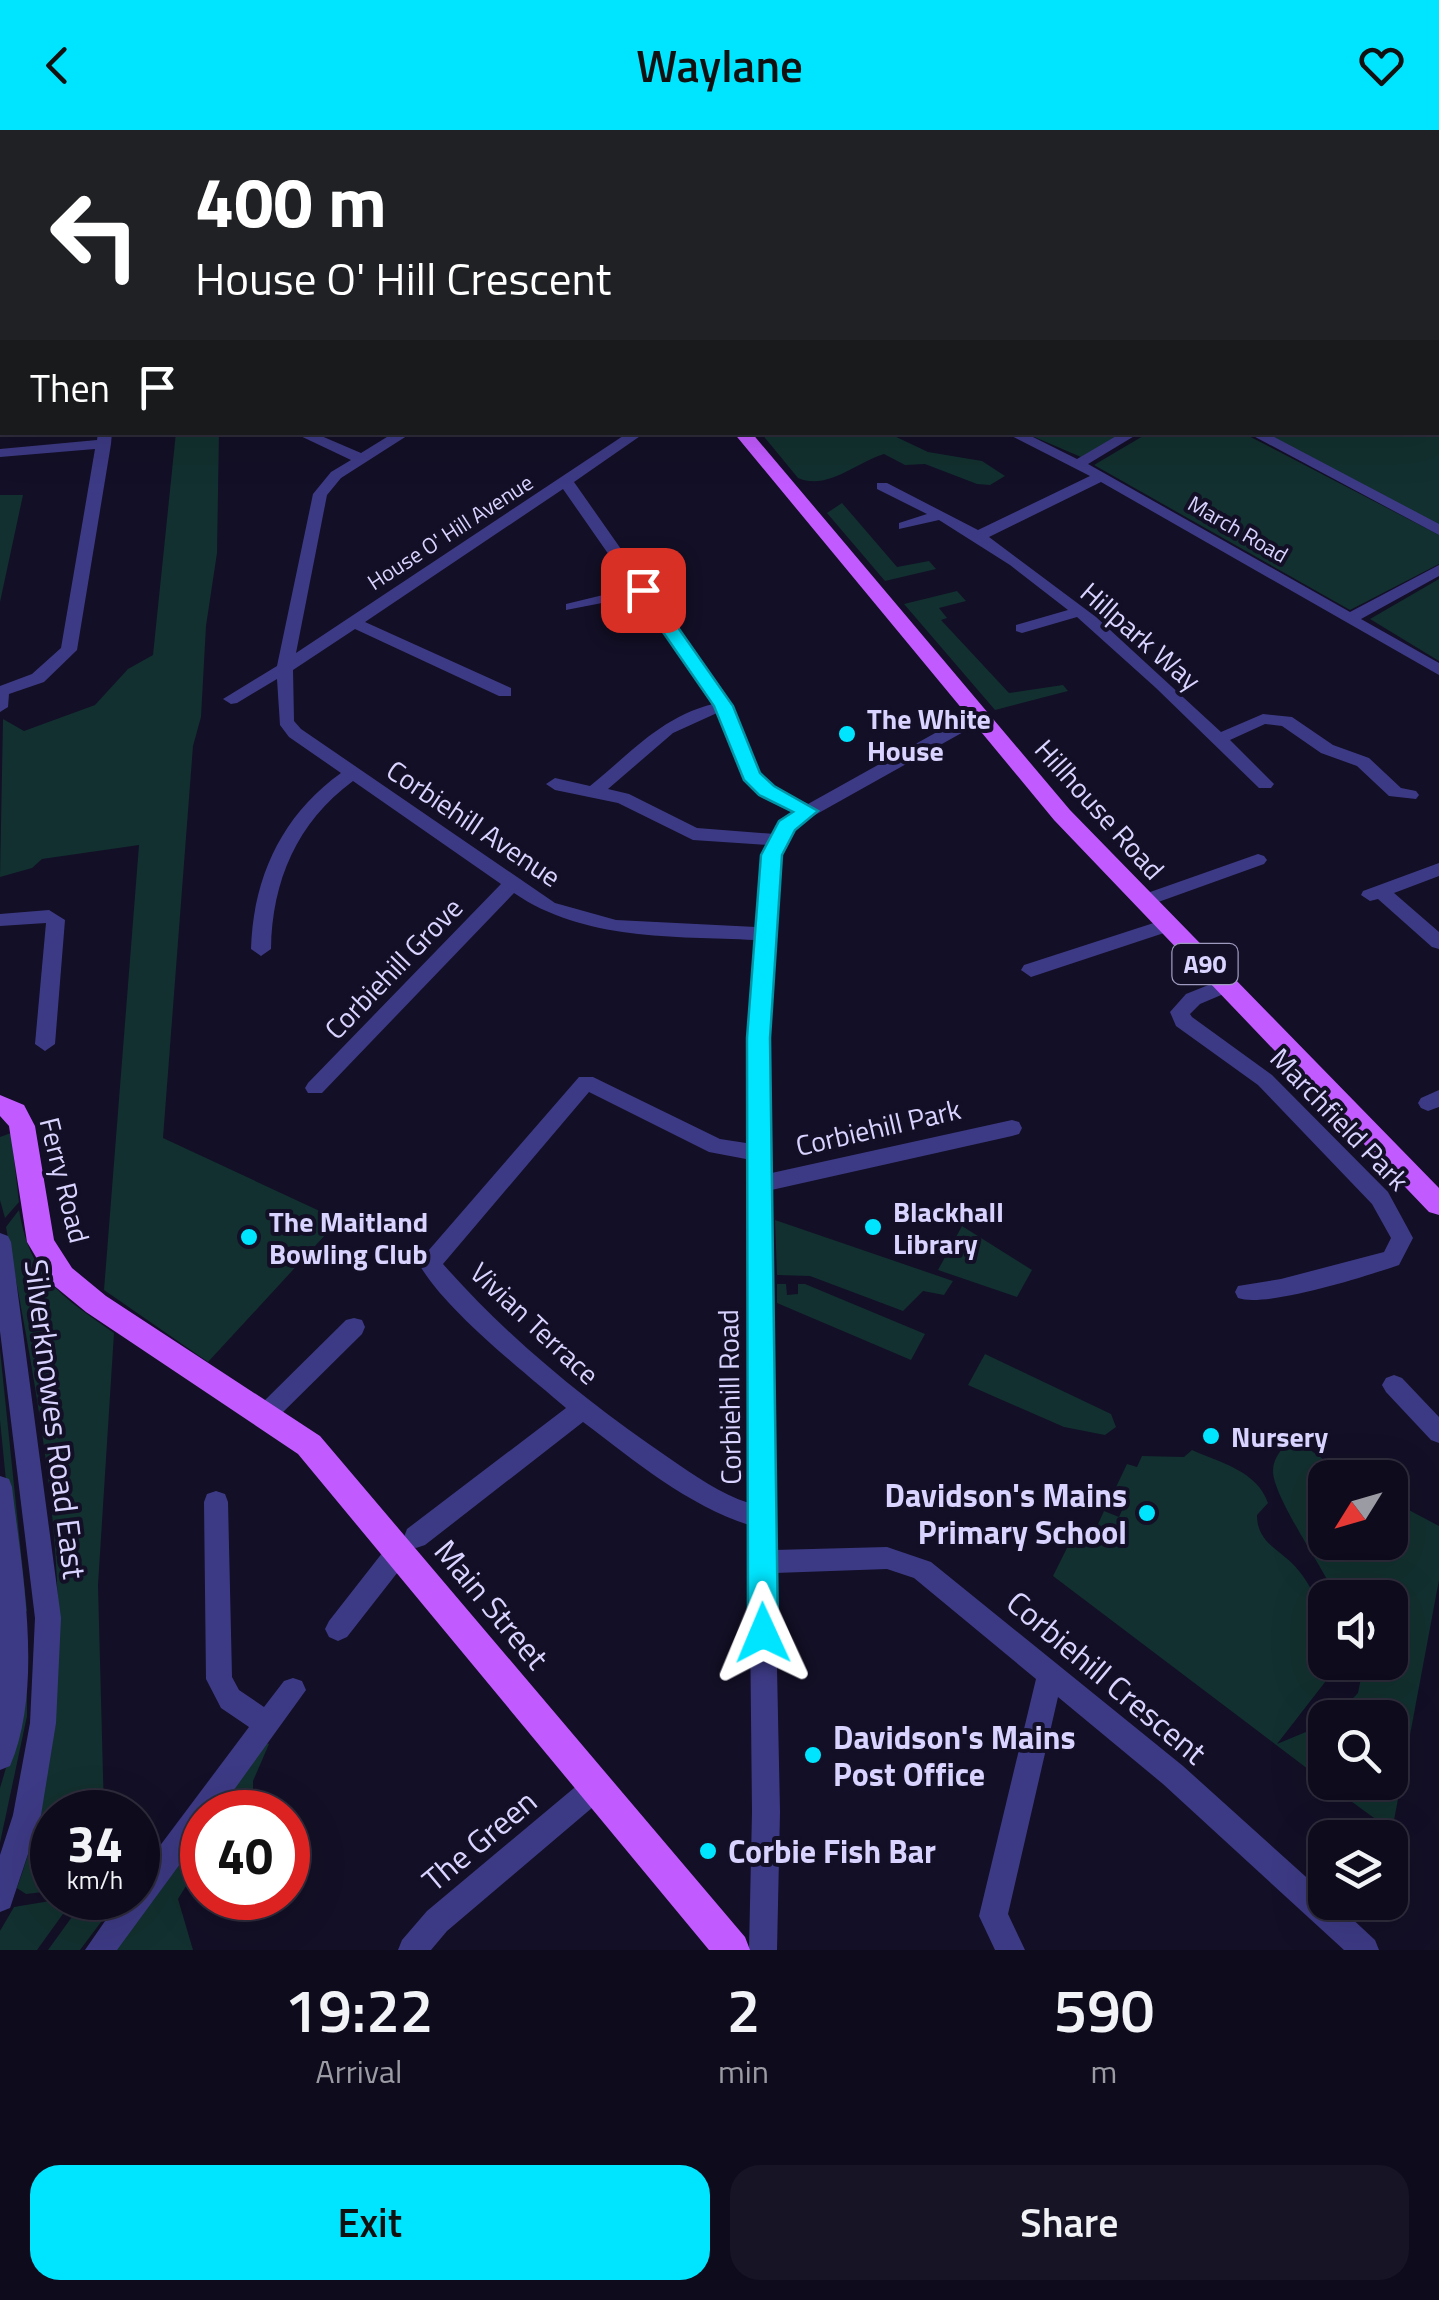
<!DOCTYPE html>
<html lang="en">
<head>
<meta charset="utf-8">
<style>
  :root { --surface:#0e0b1c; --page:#171425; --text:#f1f3f6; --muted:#9b9ba3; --line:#2e2b3b; --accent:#00e5ff }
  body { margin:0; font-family:"Titillium Web",sans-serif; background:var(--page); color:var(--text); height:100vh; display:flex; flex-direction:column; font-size:38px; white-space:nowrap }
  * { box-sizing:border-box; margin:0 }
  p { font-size:32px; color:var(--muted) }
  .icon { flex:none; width:55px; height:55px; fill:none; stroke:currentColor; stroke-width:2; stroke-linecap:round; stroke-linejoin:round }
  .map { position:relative; height:1820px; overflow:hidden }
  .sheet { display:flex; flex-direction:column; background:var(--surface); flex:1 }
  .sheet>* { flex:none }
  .hud { position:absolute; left:0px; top:0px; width:1440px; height:305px; box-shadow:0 10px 40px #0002,0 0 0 2px var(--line); background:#202124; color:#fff; overflow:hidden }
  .needle { width:65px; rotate:233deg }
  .buttons { position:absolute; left:1308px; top:1330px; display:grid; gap:20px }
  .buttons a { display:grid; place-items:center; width:100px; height:100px; border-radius:20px; background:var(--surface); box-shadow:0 10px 40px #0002,0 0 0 2px var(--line); font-size:50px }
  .speed { position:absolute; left:30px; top:1660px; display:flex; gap:20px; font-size:50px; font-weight:700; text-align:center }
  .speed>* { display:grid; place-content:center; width:130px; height:130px; border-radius:50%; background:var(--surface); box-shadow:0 10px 40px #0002,0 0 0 2px var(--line); line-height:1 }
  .speed small { font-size:25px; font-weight:400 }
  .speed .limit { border:15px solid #d22; background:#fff; color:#111 }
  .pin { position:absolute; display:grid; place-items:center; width:85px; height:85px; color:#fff; margin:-42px; border-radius:20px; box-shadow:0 5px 15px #0006 }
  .me { position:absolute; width:110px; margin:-55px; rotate:359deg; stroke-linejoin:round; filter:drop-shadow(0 0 8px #0008) }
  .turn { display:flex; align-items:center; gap:35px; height:210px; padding:0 30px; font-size:45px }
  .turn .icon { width:130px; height:130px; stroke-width:2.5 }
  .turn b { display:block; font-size:70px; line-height:85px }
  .then { display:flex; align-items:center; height:95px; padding:0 30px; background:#0003; gap:20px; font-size:38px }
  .eta { display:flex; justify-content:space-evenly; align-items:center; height:170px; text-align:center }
  .eta b { font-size:60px; font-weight:600; line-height:70px }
  .button { display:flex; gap:20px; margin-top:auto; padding:20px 30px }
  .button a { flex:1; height:115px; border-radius:30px; background:var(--accent); color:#111; font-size:40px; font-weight:600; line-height:115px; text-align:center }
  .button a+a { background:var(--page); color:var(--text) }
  header { display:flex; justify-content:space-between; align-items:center; height:130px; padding:0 30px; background:var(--accent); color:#111; font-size:45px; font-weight:600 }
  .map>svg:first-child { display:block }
  .green { fill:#12302f }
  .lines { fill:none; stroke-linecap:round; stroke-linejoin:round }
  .minor { fill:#3d3a85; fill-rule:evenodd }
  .major { fill:#c25bff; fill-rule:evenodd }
  .route { fill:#00e5ff; stroke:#0095a6; stroke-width:2.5 }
  .poi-dot { fill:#00e5ff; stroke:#130f26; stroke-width:4 }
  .labels { text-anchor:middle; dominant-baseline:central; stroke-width:8; stroke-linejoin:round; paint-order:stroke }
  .far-street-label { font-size:22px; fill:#d9d4ff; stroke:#130f26 }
  .shield { fill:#130f26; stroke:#9e99be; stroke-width:2.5 }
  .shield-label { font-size:25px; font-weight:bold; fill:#d9d4ff }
  .street-label { font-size:28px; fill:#d9d4ff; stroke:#130f26 }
  .poi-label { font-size:28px; font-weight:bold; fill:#d9d4ff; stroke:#130f26; text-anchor:start }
  .near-street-label { font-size:32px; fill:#d9d4ff; stroke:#130f26 }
  .near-poi-label { font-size:32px; font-weight:bold; fill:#d9d4ff; stroke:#130f26; text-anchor:start }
</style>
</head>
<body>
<header><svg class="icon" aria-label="back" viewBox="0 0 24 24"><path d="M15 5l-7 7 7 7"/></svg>Waylane<svg class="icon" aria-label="heart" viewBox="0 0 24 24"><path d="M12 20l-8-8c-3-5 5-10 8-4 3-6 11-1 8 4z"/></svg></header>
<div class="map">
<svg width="1439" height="1820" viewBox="0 0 1439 1820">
  <rect width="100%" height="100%" fill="#130f26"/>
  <g class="green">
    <path d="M1439,297V395L1263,303L1438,302Z"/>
    <path d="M176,302L219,303L217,423L206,496L201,587L193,616L163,1008L339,1090L208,1232L104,1160L139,715L42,729L32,738L0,747L3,589L24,601L95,575L128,539L153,525Z"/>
    <path d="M761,303H888L928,322L982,331L1005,346L990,355L977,354L925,334L905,335L884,324C857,332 827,361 798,348Z"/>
    <path d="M1025,303H1124L1081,327Z"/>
    <path d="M1148,303H1243L1439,405V434L1350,480L1094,335Z"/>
    <path d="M0,365H23L0,472Z"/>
    <path d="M842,373L897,437L929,431L936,439L885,451L827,383Z"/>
    <path d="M1439,449V531L1370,489Z"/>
    <path d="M957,461L966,471L939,478L947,488L941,490L1009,563L1063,555L1068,561L995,580L904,474Z"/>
    <path d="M11,1003L19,1072L5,1088L0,1070V1007Z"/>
    <path d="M19,1080C30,1147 61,1166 114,1203L98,1455L104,1682H52V1761L26,1764L17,1758C94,1544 47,1315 6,1097Z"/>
    <path d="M775,1090L953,1151L944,1165L923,1161L903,1181L810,1146L777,1145Z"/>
    <path d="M962,1096L1032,1140L1017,1167L938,1140Z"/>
    <path d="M777,1154H786L787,1165L798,1164V1154H805L925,1204L911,1230L777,1173Z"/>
    <path d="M0,1220L27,1481L19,1483L0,1290Z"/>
    <path d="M985,1224L1111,1284L1116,1297L1105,1305L1064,1297L968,1255Z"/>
    <path d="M1292,1307L1348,1347L1325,1348V1412H1390V1370L1439,1396V1450L1392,1701L1326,1653L1390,1652V1588L1335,1587L1358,1563L1364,1533L1390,1532V1468L1340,1467L1330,1455C1317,1429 1273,1365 1273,1341C1273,1327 1283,1318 1292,1307Z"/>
    <path d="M1192,1320C1221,1333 1257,1341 1268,1373L1257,1385C1257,1415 1283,1420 1299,1441C1321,1468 1325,1499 1325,1532L1332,1533L1329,1547L1277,1614L1325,1594V1652L1053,1446L1078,1396L1094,1403L1104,1381L1119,1387L1123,1378L1109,1372L1127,1334L1137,1337L1142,1326L1184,1327Z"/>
    <path d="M27,1490V1586L0,1713V1658L14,1611L19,1493Z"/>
    <path d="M265,1613L269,1614L253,1651V1671L240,1682H214Z"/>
    <path d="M202,1697V1730L178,1769L193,1820H113Z"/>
    <path d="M68,1768L73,1770L37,1820H0V1801L14,1777Z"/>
    <path d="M82,1773L104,1788L80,1820H48Z"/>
  </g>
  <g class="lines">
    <g class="minor">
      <path d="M30,0H46L48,2H32Z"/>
      <path d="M815,0H827V2H816Z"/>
      <path d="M967,0H979L980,2H969Z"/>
      <path d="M1034,0H1046L1048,2H1036Z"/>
      <path d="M1293,0H1310L1312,2H1295Z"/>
      <path d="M1438,44L1439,45V53L1438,52Z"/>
      <path d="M1438,128H1439V137L1438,136Z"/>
      <path d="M0,164L2,165V174L0,173Z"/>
      <path d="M2,186V194L0,195V187Z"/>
      <rect x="1438" y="286" width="1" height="9"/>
      <path d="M98,302H112L111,314L77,520L44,552L9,564L8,577L0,582V556L32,544L61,518L95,319L0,327V319L97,310Z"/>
      <path d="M292,302H312L361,323L395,302H413L341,348L327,365L296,523L629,302H646L574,352L731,576L759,643L773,657L808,674L971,583H983V591L799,694L780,725L768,908L767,1044L1012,990L1019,992L1022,998L1019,1004L1012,1006L767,1061L774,1420L887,1417L931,1432L1183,1636L1325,1764V1772H1334L1375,1810L1379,1820H1344L1163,1654L1058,1567L1008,1784L1025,1820H995L979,1786L1036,1549L914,1448L887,1439L775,1443L780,1682L777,1820H749L752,1682L749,1395C687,1375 635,1331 583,1292L425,1415L416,1418L409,1415L411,1421L408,1429L347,1507L338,1511L329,1507L325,1499L329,1491L390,1413L399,1410L406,1412L404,1407L407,1399L566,1278C524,1242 445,1180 419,1134L422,1128L579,947H593L720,1009L746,1013L748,908L755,810C674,806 584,811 514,763L322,963H308L305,958L308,953L501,754L353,651C297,692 272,751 271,819L261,826L251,819C253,748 282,685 341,643L289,607L280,595L277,549L237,573L231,574L223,569L277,536L313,364L331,342L351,330ZM563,359L632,458L566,474V480L638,466L713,574C661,587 631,623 590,656L555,648L546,654L555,660L618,673L693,710L768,715L762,725L756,797L616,790L555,773L301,599L294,591L293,540L355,499L499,566H511V558L365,492ZM717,583C740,640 737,653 795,682L787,686L775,704L697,698L629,664L608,659L673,603ZM589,962L709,1022L746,1029L749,1373C720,1364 694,1345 669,1328C588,1273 508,1208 443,1134Z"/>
      <path d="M1004,302H1023L1077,329L1123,302H1141L1088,334L1350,482L1439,435V446L1361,489L1439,533V545L1101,352L989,407L1096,487L1221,602L1263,584L1292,587L1333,615L1369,628L1401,658L1416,661L1419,665L1416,669L1389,666L1357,636L1321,623L1282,596L1265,594L1230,610L1274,654L1271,658H1259L1156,558L1077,487L1022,503L1016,501V495L1068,480L1010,435L939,390L899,399V393L927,384L877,359V353H887L978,400L1090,346Z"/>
      <path d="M1246,302H1265L1439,394V405Z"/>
      <path d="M1258,724L1264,726L1267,730L1264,734L1150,775L1143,777L1134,771L1136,767Z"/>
      <path d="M1439,733V746L1394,763L1439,802V819L1432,817L1378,769L1370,771L1361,765L1363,761Z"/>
      <path d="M49,780L65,790L55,914L45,921L35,914L46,793L0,796V784Z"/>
      <path d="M1166,789L1173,790L1175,795L1173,800L1031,847L1021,840L1024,835Z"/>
      <path d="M1226,848L1236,855L1233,860L1200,874L1190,884L1192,887L1272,945L1388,1062L1413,1108L1399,1135C1367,1146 1266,1178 1238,1168L1235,1162L1238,1156L1281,1149L1384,1122L1391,1108L1372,1074L1258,955L1176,896L1170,882L1186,864Z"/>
      <path d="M1439,960V977L1428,981L1421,978L1418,973L1421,968Z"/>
      <path d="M0,1103L8,1106L11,1112L61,1488L56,1593L41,1685L10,1778L0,1782V1725L13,1685L30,1593L35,1488L0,1201Z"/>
      <path d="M354,1188L362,1190L365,1197L362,1204L274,1291L266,1294L258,1291L254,1284L258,1277L346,1190Z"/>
      <path d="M1394,1245L1402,1248L1439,1287V1313L1431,1310L1386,1262L1382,1255L1386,1248Z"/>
      <path d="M0,1346L9,1349L12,1357C22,1441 44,1557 10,1636L0,1640Z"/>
      <path d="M216,1361L225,1364L228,1372L232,1547L239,1560L264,1577L284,1551L293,1548L302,1551L306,1560L218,1682H202V1704L117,1820H85L121,1768H138V1745L249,1597L221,1578L206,1549L204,1372L207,1364Z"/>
      <path d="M596,1644L606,1648L610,1657L606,1666L447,1801L431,1820H398L402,1810L427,1781L586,1648Z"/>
    </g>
    <g class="major">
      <path d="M379,0H396L397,2H381Z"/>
      <rect x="660" y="0" width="14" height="2"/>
      <path d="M733,302H751L1070,680L1439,1058V1085L1429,1082L1054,690Z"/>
      <path d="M0,965L24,975L35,996L54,1110L72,1138L106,1166L320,1306L745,1807L750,1820H709L298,1324L86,1182L52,1154L27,1112L9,996L0,986Z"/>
    </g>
  </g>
  <path class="route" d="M637,456H649L733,576L760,643L774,656L818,681L795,700L782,725L770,908L778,1503L773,1513L763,1517L753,1513L748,1503L747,908L761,725L779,691L793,682L759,665L744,650L714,576L634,460Z"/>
  <g class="poi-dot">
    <circle cx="847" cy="604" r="10"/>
    <circle cx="873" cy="1097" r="10"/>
    <circle cx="249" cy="1107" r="10"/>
    <circle cx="1211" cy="1306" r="10"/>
    <circle cx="1147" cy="1383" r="10"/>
    <circle cx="813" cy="1625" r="10"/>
    <circle cx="708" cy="1721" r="10"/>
  </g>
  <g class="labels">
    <g class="far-street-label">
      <text transform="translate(1238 399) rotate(30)">March Road</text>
      <text transform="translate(450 402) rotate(-33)">House O' Hill Avenue</text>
    </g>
    <rect class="shield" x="1172.5" y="814" width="65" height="40" rx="8"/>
    <g class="shield-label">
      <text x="1205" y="834">A90</text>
    </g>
    <g class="street-label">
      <text transform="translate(1141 506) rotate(41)">Hillpark Way</text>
      <text transform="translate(1100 679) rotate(48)">Hillhouse Road</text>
      <text transform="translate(474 693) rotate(34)">Corbiehill Avenue</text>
      <text transform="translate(393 838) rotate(-46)">Corbiehill Grove</text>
      <text transform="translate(1340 989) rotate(46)">Marchfield Park</text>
      <text transform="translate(878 997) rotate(-13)">Corbiehill Park</text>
      <text transform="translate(65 1050) rotate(76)">Ferry Road</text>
      <text transform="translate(535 1193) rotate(43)">Vivian Terrace</text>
      <text transform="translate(729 1267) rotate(-91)">Corbiehill Road</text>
    </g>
    <g class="poi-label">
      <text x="867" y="588">The White<tspan x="867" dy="32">House</tspan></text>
      <text x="893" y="1081">Blackhall<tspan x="893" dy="32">Library</tspan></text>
      <text x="269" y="1091">The Maitland<tspan x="269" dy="32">Bowling Club</tspan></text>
      <text x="1231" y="1306">Nursery</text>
    </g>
    <g class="near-street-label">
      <text transform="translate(56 1289) rotate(83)">Silverknowes Road East</text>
      <text transform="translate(492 1474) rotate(50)">Main Street</text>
      <text transform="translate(1107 1547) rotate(40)">Corbiehill Crescent</text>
      <text transform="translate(479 1710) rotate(-40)">The Green</text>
    </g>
    <g class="near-poi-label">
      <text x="1127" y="1365" text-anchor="end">Davidson's Mains<tspan x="1127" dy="37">Primary School</tspan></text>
      <text x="833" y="1607">Davidson's Mains<tspan x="833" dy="37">Post Office</tspan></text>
      <text x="728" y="1721">Corbie Fish Bar</text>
    </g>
  </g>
</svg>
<div class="buttons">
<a><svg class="needle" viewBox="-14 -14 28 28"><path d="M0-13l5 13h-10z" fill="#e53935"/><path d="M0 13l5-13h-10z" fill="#9b9ba3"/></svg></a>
<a><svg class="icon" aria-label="sound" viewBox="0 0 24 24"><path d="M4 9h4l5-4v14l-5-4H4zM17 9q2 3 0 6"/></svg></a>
<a><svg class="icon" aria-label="search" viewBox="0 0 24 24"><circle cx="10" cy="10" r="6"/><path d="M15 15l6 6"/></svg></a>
<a><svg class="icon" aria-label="layers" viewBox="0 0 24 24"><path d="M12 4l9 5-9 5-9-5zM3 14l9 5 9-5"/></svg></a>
</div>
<div class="speed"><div>34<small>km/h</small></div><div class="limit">40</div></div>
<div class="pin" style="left:643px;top:460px;background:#d93025"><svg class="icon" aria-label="arrive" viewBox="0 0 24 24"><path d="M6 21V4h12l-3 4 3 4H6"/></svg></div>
<svg class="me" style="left:763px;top:1503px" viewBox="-20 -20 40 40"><path d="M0-17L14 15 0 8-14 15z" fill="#00e5ff" stroke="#fff" stroke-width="4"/></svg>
<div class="hud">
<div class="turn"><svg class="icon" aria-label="left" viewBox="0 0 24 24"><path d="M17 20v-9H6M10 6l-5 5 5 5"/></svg><div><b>400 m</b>House O' Hill Crescent</div></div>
<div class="then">Then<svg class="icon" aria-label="arrive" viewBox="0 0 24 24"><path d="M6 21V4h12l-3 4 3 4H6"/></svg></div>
</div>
</div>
<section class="sheet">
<div class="eta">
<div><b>19:22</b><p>Arrival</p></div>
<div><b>2</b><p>min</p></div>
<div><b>590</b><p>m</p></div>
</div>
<div class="button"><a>Exit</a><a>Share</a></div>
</section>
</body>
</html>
